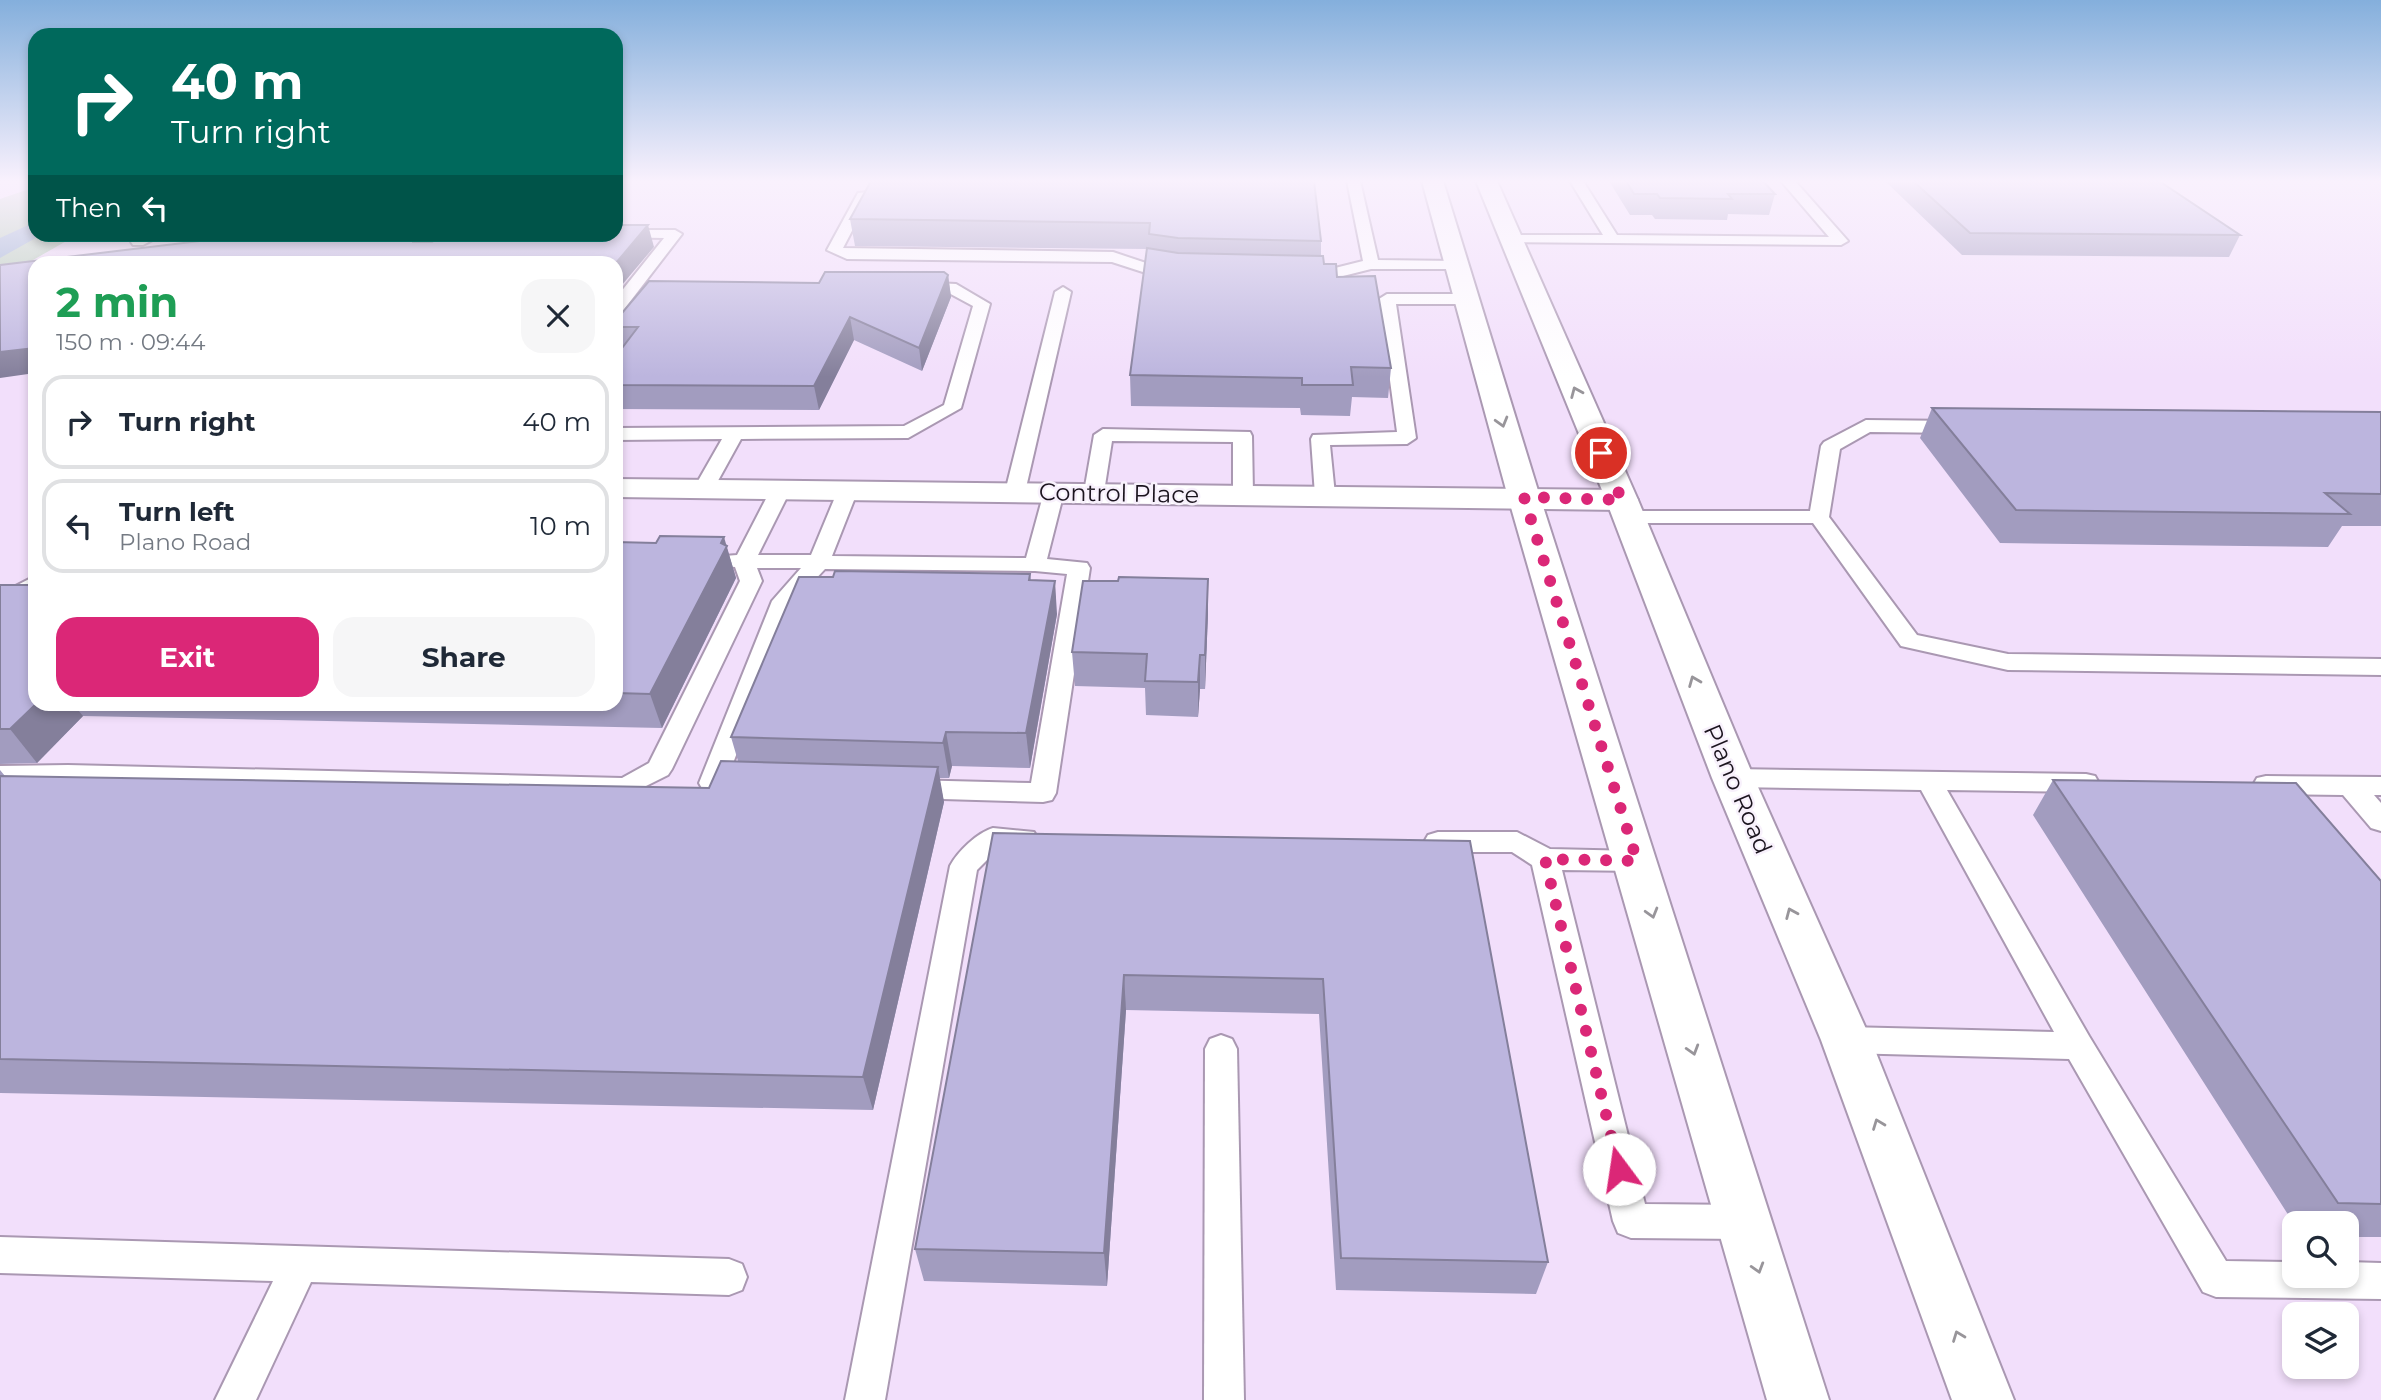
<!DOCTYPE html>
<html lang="en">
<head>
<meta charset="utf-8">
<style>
  :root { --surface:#fff; --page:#f6f6f7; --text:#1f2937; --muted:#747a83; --line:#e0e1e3; --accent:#db2777 }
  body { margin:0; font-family:Montserrat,sans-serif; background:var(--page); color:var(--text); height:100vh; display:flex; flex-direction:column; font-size:26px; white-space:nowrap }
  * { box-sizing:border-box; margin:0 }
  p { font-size:23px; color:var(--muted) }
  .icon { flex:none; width:38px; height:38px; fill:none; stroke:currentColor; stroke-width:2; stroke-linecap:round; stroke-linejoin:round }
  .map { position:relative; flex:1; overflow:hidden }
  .drawer { position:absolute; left:28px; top:256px; width:595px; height:455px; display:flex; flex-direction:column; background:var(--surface); border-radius:21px; box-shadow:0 4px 10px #0003 }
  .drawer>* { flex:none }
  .top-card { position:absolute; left:28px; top:28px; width:595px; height:214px; border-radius:21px; box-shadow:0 4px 10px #0003; background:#00695c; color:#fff; overflow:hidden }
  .buttons { position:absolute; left:2282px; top:1211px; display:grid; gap:14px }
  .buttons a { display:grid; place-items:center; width:77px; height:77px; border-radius:14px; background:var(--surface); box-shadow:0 4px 10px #0003; font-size:35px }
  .pin { position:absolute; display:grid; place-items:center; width:60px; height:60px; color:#fff; margin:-30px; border:4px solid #fff; border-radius:50%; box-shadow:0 2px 7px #0007 }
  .me { position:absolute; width:77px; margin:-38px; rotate:346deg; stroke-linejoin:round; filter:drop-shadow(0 0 5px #0008) }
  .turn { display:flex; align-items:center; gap:24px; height:147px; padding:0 28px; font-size:32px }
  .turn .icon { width:91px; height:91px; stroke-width:2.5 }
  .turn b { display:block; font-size:49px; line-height:60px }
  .then { display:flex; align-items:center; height:66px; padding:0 28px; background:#0003; gap:14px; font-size:26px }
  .round { display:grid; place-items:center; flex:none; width:74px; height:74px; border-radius:21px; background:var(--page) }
  .head { display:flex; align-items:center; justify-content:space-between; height:119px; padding:0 28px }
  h1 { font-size:42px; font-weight:700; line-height:52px; color:#1e9e55 }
  .primary-button { display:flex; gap:14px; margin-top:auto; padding:14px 28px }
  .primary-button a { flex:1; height:80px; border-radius:21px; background:var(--accent); color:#fff; font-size:28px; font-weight:700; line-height:80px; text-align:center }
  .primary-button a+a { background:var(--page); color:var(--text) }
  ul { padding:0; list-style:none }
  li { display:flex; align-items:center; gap:21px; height:94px; margin:0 14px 10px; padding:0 14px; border:4px solid var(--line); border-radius:21px }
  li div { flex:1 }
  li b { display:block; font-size:26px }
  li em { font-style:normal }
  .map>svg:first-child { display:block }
  .green { fill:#b1cab2 }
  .water { fill:#8ea8ca }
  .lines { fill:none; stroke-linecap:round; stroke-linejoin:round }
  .lane-casing { stroke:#aa98b2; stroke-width:4 }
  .street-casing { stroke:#aa98b2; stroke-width:4 }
  .secondary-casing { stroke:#aa98b2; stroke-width:4 }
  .lane { fill:#fff; fill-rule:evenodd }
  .street { fill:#fff; fill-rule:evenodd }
  .secondary { fill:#fff; fill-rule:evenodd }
  .wall { fill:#a29cbf }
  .shaded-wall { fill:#847f9b }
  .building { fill:#bcb5de; stroke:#847f9b; stroke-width:2 }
  .oneway { stroke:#98959a }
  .route { stroke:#db2777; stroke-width:12; stroke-dasharray:0 21.6 }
  .labels { text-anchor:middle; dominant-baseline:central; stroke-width:5; stroke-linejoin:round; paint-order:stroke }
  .street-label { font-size:24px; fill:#1b141e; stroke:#f8f1fc }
</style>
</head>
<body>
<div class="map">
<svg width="2381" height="1400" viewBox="0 0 2381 1400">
  <rect width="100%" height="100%" fill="#f2dffb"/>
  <path class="green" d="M35,187V234L77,235L12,272L0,288V199Z"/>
  <path class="water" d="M35,222V234L41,235L0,258V238Z"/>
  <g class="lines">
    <g class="lane-casing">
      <g id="lane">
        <path d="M1347,181H1360L1378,260L1457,261L1465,266L1462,269H1371L1323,281L1299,278L1296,275L1299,272L1323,271L1363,261Z"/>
        <path d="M1570,181H1583L1617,235L1829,237L1781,181H1795L1848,241L1841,245L1505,242L1503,239L1505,236L1510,235H1603Z"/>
        <path d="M896,189L901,190V196L868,200L843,248L1113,252L1149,264L1182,270L1185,273L1177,278L1146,273L1112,262L847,259L827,250L858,193Z"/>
        <path d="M616,230H675L682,234L622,312L616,314V298L664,238L611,237L609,234H616Z"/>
        <path d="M143,234H164L143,245H133L131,242Z"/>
        <path d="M917,282L956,284L990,304L961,408L908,438L741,439L714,488L711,492H697L694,488L722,439L616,440V428L904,426L944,405L973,306L947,292L911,290L909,287L911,284Z"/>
        <path d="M1063,287L1071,292L1025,492L1022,496H1008L1005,492L1055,292Z"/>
        <path d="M1387,294H1466L1474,299L1466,304H1396L1416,438L1407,444L1330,445L1335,495L1332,499H1318L1315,495L1311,439L1313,435L1397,432L1379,299Z"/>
        <path d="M1866,420L1958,421L1967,427L1958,433L1870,432L1840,449L1829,517L1917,635L2008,654L2381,659V675L2008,670L1901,646L1813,523H1628L1621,521L1618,517L1621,513L1628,511H1810L1821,446L1824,442Z"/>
        <path d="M1103,429L1250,432L1252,436L1253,494L1250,498H1236L1233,494V442L1112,441L1104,492L1101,496H1087L1084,492L1094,435Z"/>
        <path d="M781,483L788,485L791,489L758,555H811L838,490L841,486H855L858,490L832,556L1026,558L1044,492L1047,488H1061L1064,492L1047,559L1087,563L1090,568L1056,793L1052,800L1043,802L909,798L900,796L896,789L900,782L909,780L1031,783L1067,574L1035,571L825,569L793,603L729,774L738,776L742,783L738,790L729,792L703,790L699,783L772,601L801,568H757L762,581L672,769L668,775L626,796L68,783L0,784V766L68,765L622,778L649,763L740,581L735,567L724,566L721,561L724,556L737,555L771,489L774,485Z"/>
        <path d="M35,576V592L0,610V594Z"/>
        <path d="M1733,769L2086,774L2095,776L2099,783L2095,790L2086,792L1947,790L2089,1036L2226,1261L2294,1262V1276H2347V1262L2381,1263V1299L2216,1297L2203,1292L2069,1059L1846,1053L1835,1050L1830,1040L1835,1030L1846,1027L2054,1032L1921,790L1733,787L1724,784L1720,778L1724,772Z"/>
        <path d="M2266,776L2381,777V795H2374L2381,803V831L2371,828L2343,795L2266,794L2257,792L2253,785L2257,778Z"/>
        <path d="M993,828L1034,832L1038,839L1034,846L1024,849L999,848L977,870L885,1400H845L950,866C958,851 977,833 993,828Z"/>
        <path d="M1438,832H1517L1550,849L1637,851L1647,854L1651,861L1647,868L1637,871L1562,870L1645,1204L1744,1205L1757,1210L1762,1222L1757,1234L1744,1239L1631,1238L1618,1233L1613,1221L1532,865L1512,852H1438L1428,849L1424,842L1428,835Z"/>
        <path d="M1221,1035L1232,1039L1237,1049L1244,1400H1204L1205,1049L1210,1039Z"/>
        <path d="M0,1237L729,1259L742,1264L747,1277L742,1290L729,1295L311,1282L256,1400H215L273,1281L0,1273Z"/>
      </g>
    </g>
    <g class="street-casing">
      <path id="street" d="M616,479L1622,490L1633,493L1638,500L1633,507L1622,510L616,497Z"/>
    </g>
    <g class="secondary-casing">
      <g id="secondary">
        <path d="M1422,181H1443L1540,497L1829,1400H1767L1508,497Z"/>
        <path d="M1476,181H1497L1638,500L1754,778L1871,1040L2014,1400H1952L1821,1040L1712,778L1606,500Z"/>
      </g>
    </g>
    <use href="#lane" class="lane"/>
    <use href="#street" class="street"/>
    <use href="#secondary" class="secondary"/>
  </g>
  <g class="wall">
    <path d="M871,181L1321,241V256L1324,264L1337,277L1391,368L1388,398L1352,397L1350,416L1301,415L1300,408L1131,406L1130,375L1147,249L855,246L850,219Z"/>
    <path d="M1609,181H1763L1775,194L1769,215L1728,214L1727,220L1655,219L1652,215H1630Z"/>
    <path d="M1885,181H2159L2240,235L2229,257L1962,255Z"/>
    <path d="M948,275L951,297L922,371L854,340L819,410L616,409V356L621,350H616V305L619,318L819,283Z"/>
    <path d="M1932,408L2381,412V526H2342L2328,547L2000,543L1920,438Z"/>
    <path d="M616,542L726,545L736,578L662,728L83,716L37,763L0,764V585L35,704H616Z"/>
    <path d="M1030,574L1031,580L1057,614L1030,768L952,766L949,778H939L944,802L873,1110L0,1093V770L5,776L709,788L738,761L731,737L833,577Z"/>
    <path d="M1208,613L1205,689H1200L1198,717L1146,715L1145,688L1075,686L1072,652Z"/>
    <path d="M2053,780L2381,881V1237H2347V1223H2294V1224L2033,815Z"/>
    <path d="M993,833L1470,841L1548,1262L1536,1294L1336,1290L1319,1014L1126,1010L1107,1286L924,1281L915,1249Z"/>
  </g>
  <g class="shaded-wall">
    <path d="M648,225L654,247L616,292V263Z"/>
    <path d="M419,234H448L442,245L413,242V238Z"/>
    <path d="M948,275L951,297L922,371L919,348Z"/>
    <path d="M616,305L619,316L617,327H616Z"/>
    <path d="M850,317L854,340L819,410L814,386Z"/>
    <path d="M35,348V373L0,378V352Z"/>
    <path d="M724,537L736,578L662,728L650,694Z"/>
    <path d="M1208,579V613L1205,689V655Z"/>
    <path d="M1055,581L1057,614L1030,768L1026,733Z"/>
    <path d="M1200,655V689L1198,717V682Z"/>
    <path d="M36,704H73L83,716L37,763L10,729Z"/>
    <path d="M946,732L952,766L949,778L943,743Z"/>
    <path d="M938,767L944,802L873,1110L863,1077Z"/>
    <path d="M1124,975L1126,1010L1107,1286L1104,1253Z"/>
  </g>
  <g class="building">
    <path d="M871,181H1314L1321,241L1178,238L1149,234L1150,223L850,219Z"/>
    <path d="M1626,181H1763L1775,194H1728L1732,199L1660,198L1657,194H1634Z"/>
    <path d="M1913,181H2159L2240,235L1970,233Z"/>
    <path d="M616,225H648L616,263L35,262V348L0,352V265L259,234H419L413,238V242H432L444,234H616Z"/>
    <path d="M1147,248L1178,253L1323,256L1324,264H1336L1337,277L1375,276L1391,368L1351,367L1353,385H1302V378L1130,375Z"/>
    <path d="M825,272H944L948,275L919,348L850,317L814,386L616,385V356L638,327H616V320L649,281L819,283Z"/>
    <path d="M1932,408L2381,412V494L2325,493L2350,514L2016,510Z"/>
    <path d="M660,536L724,537L721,543L727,546L650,694L616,693V542L656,543Z"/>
    <path d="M835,571L1030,574L1029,580L1055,581L1026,733L946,732L943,743L731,737L799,577H833Z"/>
    <path d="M1119,577L1208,579L1205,655H1200L1198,682L1145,681L1147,654L1072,652L1083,581H1118Z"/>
    <path d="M0,585H35L36,704L10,729H0Z"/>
    <path d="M721,761L938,767L863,1077L0,1059V776L709,788Z"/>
    <path d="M2053,780L2296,783L2381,881V1204L2338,1203Z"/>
    <path d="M993,833L1470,841L1548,1262L1341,1258L1323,979L1124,975L1104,1253L915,1249Z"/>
  </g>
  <defs><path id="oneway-chevron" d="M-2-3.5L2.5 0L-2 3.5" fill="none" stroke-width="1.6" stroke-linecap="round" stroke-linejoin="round" transform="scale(1.75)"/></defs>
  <g class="oneway">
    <use href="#oneway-chevron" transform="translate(1576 392) rotate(-113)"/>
    <use href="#oneway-chevron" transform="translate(1502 422) rotate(74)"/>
    <use href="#oneway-chevron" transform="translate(1694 681) rotate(-112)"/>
    <use href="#oneway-chevron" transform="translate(1652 913) rotate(74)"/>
    <use href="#oneway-chevron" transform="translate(1791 913) rotate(-113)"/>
    <use href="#oneway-chevron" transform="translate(1693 1050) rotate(73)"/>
    <use href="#oneway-chevron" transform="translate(1878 1124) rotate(-111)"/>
    <use href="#oneway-chevron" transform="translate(1758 1268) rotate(73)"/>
    <use href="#oneway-chevron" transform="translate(1958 1336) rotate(-111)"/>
  </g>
  <linearGradient id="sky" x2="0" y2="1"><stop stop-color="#84afdc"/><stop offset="0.48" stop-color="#f9f1fd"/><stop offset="1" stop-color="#f9f1fd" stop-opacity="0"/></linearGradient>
  <rect width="2381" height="377" fill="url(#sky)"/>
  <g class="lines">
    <path class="route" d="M1601,453L1622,500L1524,497L1637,861L1545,859L1619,1169"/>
  </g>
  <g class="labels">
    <g class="street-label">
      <text transform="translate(1119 493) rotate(1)">Control Place</text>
      <text transform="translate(1738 789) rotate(67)">Plano Road</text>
    </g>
  </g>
</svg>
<div class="buttons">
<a><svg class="icon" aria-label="search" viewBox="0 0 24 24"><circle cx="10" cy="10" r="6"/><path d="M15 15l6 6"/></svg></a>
<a><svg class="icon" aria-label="layers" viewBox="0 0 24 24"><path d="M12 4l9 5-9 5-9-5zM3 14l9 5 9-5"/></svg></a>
</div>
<div class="pin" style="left:1601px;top:453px;background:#d93025"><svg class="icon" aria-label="arrive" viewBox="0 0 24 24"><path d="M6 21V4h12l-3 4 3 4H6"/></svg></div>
<svg class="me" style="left:1619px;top:1169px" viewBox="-20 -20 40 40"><circle r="19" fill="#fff"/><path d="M0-13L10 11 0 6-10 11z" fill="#db2777"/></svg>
<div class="top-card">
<div class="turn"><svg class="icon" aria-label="right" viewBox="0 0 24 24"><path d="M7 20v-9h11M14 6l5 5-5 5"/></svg><div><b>40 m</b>Turn right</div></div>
<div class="then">Then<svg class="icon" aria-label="left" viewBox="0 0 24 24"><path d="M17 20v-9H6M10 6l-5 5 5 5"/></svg></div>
</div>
<section class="drawer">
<div class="head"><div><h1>2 min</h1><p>150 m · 09:44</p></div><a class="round"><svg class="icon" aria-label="close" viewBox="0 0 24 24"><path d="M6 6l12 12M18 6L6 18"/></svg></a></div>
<ul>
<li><svg class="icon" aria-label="right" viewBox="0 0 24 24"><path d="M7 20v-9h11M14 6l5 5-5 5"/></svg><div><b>Turn right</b></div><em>40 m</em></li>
<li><svg class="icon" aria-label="left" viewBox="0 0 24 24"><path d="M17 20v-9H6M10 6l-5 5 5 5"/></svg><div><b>Turn left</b><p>Plano Road</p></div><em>10 m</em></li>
</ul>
<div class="primary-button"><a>Exit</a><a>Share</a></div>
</section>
</div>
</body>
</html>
